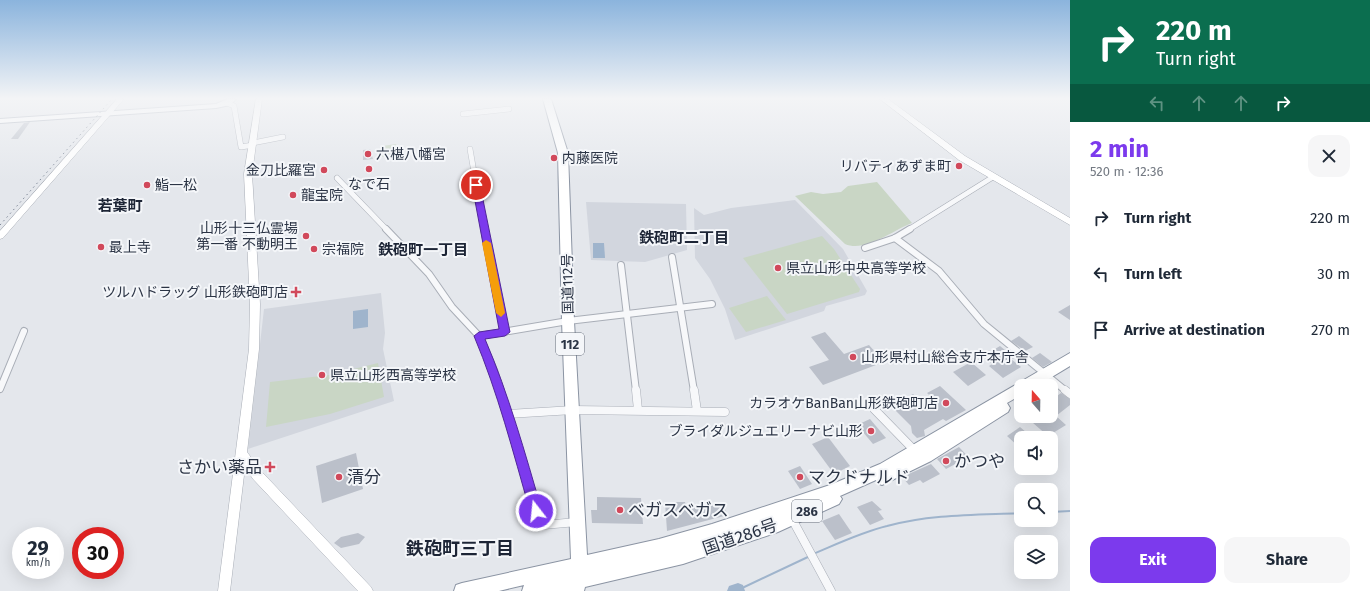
<!DOCTYPE html>
<html lang="en">
<head>
<meta charset="utf-8">
<style>
  :root { --surface:#fff; --page:#f6f6f7; --text:#1f2937; --muted:#747a83; --accent:#7c3aed }
  body { margin:0; font-family:"Fira Sans","Noto Sans JP",sans-serif; background:var(--page); color:var(--text); height:100vh; display:flex; flex-direction:column; font-size:15px; white-space:nowrap }
  * { box-sizing:border-box; margin:0 }
  p { font-size:13px; color:var(--muted) }
  .icon { flex:none; width:22px; height:22px; fill:none; stroke:currentColor; stroke-width:2; stroke-linecap:round; stroke-linejoin:round }
  .map { position:relative; flex:1; overflow:hidden }
  .sheet { display:flex; flex-direction:column; background:var(--surface); width:300px }
  .sheet>* { flex:none }
  .guide { background:#0b6e4f; color:#fff; overflow:hidden }
  .needle { width:26px; rotate:340deg }
  .fabs { position:absolute; left:1014px; top:379px; display:grid; gap:8px }
  .fabs a { display:grid; place-items:center; width:44px; height:44px; border-radius:8px; background:var(--surface); box-shadow:0 4px 16px #0002; font-size:20px }
  .speed { position:absolute; left:12px; top:527px; display:flex; gap:8px; font-size:20px; font-weight:700; text-align:center }
  .speed>* { display:grid; place-content:center; width:52px; height:52px; border-radius:50%; background:var(--surface); box-shadow:0 4px 16px #0002; line-height:1 }
  .speed small { font-size:10px; font-weight:400 }
  .speed .limit { border:6px solid #d22; background:#fff; color:#111 }
  .pin { position:absolute; display:grid; place-items:center; width:34px; height:34px; color:#fff; margin:-17px; border:2px solid #fff; border-radius:50%; box-shadow:0 1px 4px #0007 }
  .me { position:absolute; width:44px; margin:-22px; rotate:344deg; stroke-linejoin:round; filter:drop-shadow(0 0 3px #0008) }
  .turn { display:flex; align-items:center; gap:14px; height:84px; padding:0 20px; font-size:18px }
  .turn .icon { width:52px; height:52px; stroke-width:2.5 }
  .turn b { display:block; font-size:28px; line-height:34px }
  .lanes { display:flex; align-items:center; height:38px; padding:0 20px; background:#0003; justify-content:center; gap:20px; direction:ltr }
  .lanes .off { opacity:.35 }
  .round { display:grid; place-items:center; flex:none; width:42px; height:42px; border-radius:12px; background:var(--page) }
  .headline { display:flex; align-items:center; justify-content:space-between; height:68px; padding:0 20px }
  h1 { font-size:24px; font-weight:700; line-height:30px; color:var(--accent) }
  .primary-button { display:flex; gap:8px; margin-top:auto; padding:8px 20px }
  .primary-button a { flex:1; height:46px; border-radius:12px; background:var(--accent); color:#fff; font-size:16px; font-weight:700; line-height:46px; text-align:center }
  .primary-button a+a { background:var(--page); color:var(--text) }
  ul { padding:0; list-style:none }
  li { display:flex; align-items:center; gap:12px; height:56px; padding:0 20px }
  li div { flex:1 }
  li b { display:block; font-size:15px }
  li em { font-style:normal }
  main { display:flex; flex:1; min-height:0 }
  .map>svg:first-child { display:block }
  .built { fill:#d2d6de }
  .green { fill:#c9d6c5 }
  .water { fill:#9fb4cc }
  .lines { fill:none; stroke-linecap:round; stroke-linejoin:round }
  .stream { stroke:#9fb4cc; stroke-width:2 }
  .river { fill:#9fb4cc; fill-rule:evenodd }
  .building { fill:#bbc0ca }
  .street-far2-casing { stroke:#a9aeb7; stroke-width:6 }
  .street-far1-casing { stroke:#a9aeb7; stroke-width:8 }
  .street-casing { stroke:#a9aeb7; stroke-width:9 }
  .secondary-casing { stroke:#a9aeb7; stroke-width:1 }
  .primary-casing { stroke:#a3abb8; stroke-width:2 }
  .highway-casing { stroke:#8b94a3; stroke-width:2 }
  .street-far2 { stroke:#f7f8fa; stroke-width:5 }
  .street-far1 { stroke:#f7f8fa; stroke-width:6 }
  .street { stroke:#f7f8fa; stroke-width:8 }
  .secondary { fill:#fff; fill-rule:evenodd }
  .primary { fill:#fff; fill-rule:evenodd }
  .highway { fill:#fff; fill-rule:evenodd }
  .rail { stroke:#7d8696; stroke-width:1; stroke-dasharray:1.5 3.5; stroke-linecap:butt }
  .route { fill:#7c3aed; stroke:#51269a }
  .slow { fill:#f59e0b }
  .poi-dot { fill:#d1495b; stroke:#f4f6f9; stroke-width:1.5 }
  .labels { text-anchor:middle; dominant-baseline:central; stroke-width:4; stroke-linejoin:round; paint-order:stroke }
  .shield { fill:#f4f6f9; stroke:#676e7b; stroke-width:1 }
  .shield-label { font-size:13px; font-weight:bold; fill:#2b3445 }
  .poi-label { font-size:14px; fill:#2b3445; stroke:#f4f6f9; text-anchor:start }
  .street-label { font-size:14px; fill:#2b3445; stroke:#f4f6f9 }
  .neighbourhood-label { font-size:15px; font-weight:bold; fill:#1d2536; stroke:#f4f6f9 }
  .near-poi-label { font-size:17px; fill:#2b3445; stroke:#f4f6f9; text-anchor:start }
  .near-street-label { font-size:17px; fill:#2b3445; stroke:#f4f6f9 }
  .near-neighbourhood-label { font-size:18px; font-weight:bold; fill:#1d2536; stroke:#f4f6f9 }
</style>
</head>
<body>
<main>
<div class="map">
<svg width="1070" height="591" viewBox="0 0 1070 591">
  <rect width="100%" height="100%" fill="#e4e7ec"/>
  <g class="built">
    <path d="M795,200L843,249L867,291L865,295L826,306L824,311L735,340L725,309L710,279L695,258L694,208L704,215L731,208Z"/>
    <path d="M586,202L686,204L687,250L645,262L591,260Z"/>
    <path d="M381,293L385,333L383,349L394,401L248,449L264,309Z"/>
  </g>
  <g class="green">
    <path d="M396,144L399,155L379,157L382,146Z"/>
    <path d="M877,182L912,223C893,230 865,253 845,244L795,196L811,192L823,194L841,192L848,186Z"/>
    <path d="M822,236L834,249L860,289L859,292L787,314L743,258Z"/>
    <path d="M767,296L786,320L746,332L729,308Z"/>
    <path d="M378,363L384,397L330,414L266,427L270,382L329,375Z"/>
  </g>
  <g class="water">
    <path d="M593,243H604L605,258H593Z"/>
    <path d="M368,309V327L353,329V311Z"/>
  </g>
  <g class="lines">
    <g class="stream">
      <path d="M1051,512L1070,511"/>
      <path d="M813,554C837,544 862,532 887,526C931,514 977,515 1021,513"/>
      <path d="M738,590L810,556"/>
    </g>
    <path class="river" d="M738,583L743,585L745,591H727L729,586Z"/>
  </g>
  <g class="building">
    <path d="M30,122L18,139H11L24,123Z"/>
    <path d="M370,149L373,159L363,160V150Z"/>
    <path d="M1070,305V320L1058,312Z"/>
    <path d="M825,332L844,354L869,345L884,362L823,385L809,367L829,360L811,337Z"/>
    <path d="M1019,336L1033,347L1025,351L1011,341Z"/>
    <path d="M1000,346L1015,358L1011,359L1021,367L1003,378L989,366L992,364L983,356Z"/>
    <path d="M1040,353L1052,362L1043,367L1032,358Z"/>
    <path d="M971,362L986,375L968,386L953,372Z"/>
    <path d="M940,386L966,410L946,421L943,419L924,430L925,436L917,438L912,433L911,426L891,406L913,394L926,406L936,401L927,393Z"/>
    <path d="M1061,393L1070,399V405L1056,416L1066,425L1048,436L1025,416H1051V397L1053,399Z"/>
    <path d="M870,419L886,438L873,444L857,425Z"/>
    <path d="M1020,427L1033,438H1021V449L1007,436Z"/>
    <path d="M828,437L850,466L834,474L812,444Z"/>
    <path d="M959,447L973,462L966,465L961,461L946,469L937,459Z"/>
    <path d="M356,453L363,489L322,503L316,466Z"/>
    <path d="M931,464L940,474L923,483L920,480L909,485L902,477Z"/>
    <path d="M800,466L812,484L800,489L788,471Z"/>
    <path d="M597,497L641,498L643,524L592,523L591,510H597Z"/>
    <path d="M872,501L882,510L878,511L884,519L870,525L857,507Z"/>
    <path d="M665,502H685L687,509L710,503L711,506L722,504L728,515L667,531Z"/>
    <path d="M839,514L852,533L835,540L822,521Z"/>
    <path d="M358,533L365,537L359,544L341,548L334,543L341,537Z"/>
  </g>
  <g class="lines">
    <g class="street-far2-casing">
      <g id="street-far2">
        <path d="M227,103L234,106L241,147L253,145"/>
        <path d="M463,114L509,109"/>
        <path d="M253,143L283,137"/>
        <path d="M470,149L484,230"/>
        <path d="M337,178L387,230"/>
        <path d="M908,230L993,177"/>
      </g>
    </g>
    <g class="street-far1-casing">
      <g id="street-far1">
        <path d="M386,229L429,274L452,307L479,336L494,370L501,391"/>
        <path d="M484,229L505,332"/>
        <path d="M895,238L939,271L984,324L1066,391"/>
        <path d="M865,248L895,238L910,229"/>
        <path d="M672,257L694,391"/>
        <path d="M621,265L636,391"/>
        <path d="M479,336L568,321L712,304"/>
        <path d="M0,389L24,331"/>
      </g>
    </g>
    <g class="street-casing">
      <g id="street">
        <path d="M500,390L539,522L543,525L577,522"/>
        <path d="M636,390L638,410"/>
        <path d="M694,390L697,411"/>
        <path d="M1065,390L1070,394"/>
        <path d="M874,409L915,451"/>
        <path d="M508,414L573,410L725,412"/>
        <path d="M791,517L831,591"/>
      </g>
    </g>
    <g class="secondary-casing">
      <g id="secondary">
        <path d="M117,99H124L3,238L0,239V231Z"/>
        <path d="M256,99H262L252,174L260,304L259,349L247,452L261,471L371,587L373,591H358L253,479L245,467L230,591H218L249,349L250,304L244,174Z"/>
        <path d="M880,99H888L965,156L1070,218V225L959,160Z"/>
      </g>
    </g>
    <g class="primary-casing">
      <path id="primary" d="M228,99H236L230,105L216,108L0,123V119L216,104Z"/>
    </g>
    <g class="highway-casing">
      <path id="highway" d="M543,99H551L568,153L574,321L587,555L659,539L712,524L830,485L880,464L1070,353V366L1037,386H1021V395L1007,403L1010,408L1008,412L931,461L882,485L877,483L876,480L840,496L842,499L839,504L778,532L683,564L585,587L584,591H522L524,585L499,591H454L456,585L462,583L571,559L562,321L558,153Z"/>
    </g>
    <use href="#street-far2" class="street-far2"/>
    <use href="#street-far1" class="street-far1"/>
    <use href="#street" class="street"/>
    <use href="#secondary" class="secondary"/>
    <use href="#primary" class="primary"/>
    <use href="#highway" class="highway"/>
    <path class="rail" d="M0,225L112,99"/>
  </g>
  <linearGradient id="sky" x2="0" y2="1"><stop stop-color="#8bb4dd"/><stop offset="0.54" stop-color="#f3f4f6"/><stop offset="1" stop-color="#f3f4f6" stop-opacity="0"/></linearGradient>
  <rect width="1070" height="182" fill="url(#sky)"/>
  <path class="route" d="M476,182L480,185L510,332L505,336L485,339C509,395 525,453 542,511L540,515L536,516L532,515L530,511C513,452 498,393 474,336L479,332L499,329L472,185Z"/>
  <path class="slow" d="M486,240L491,243L505,313L501,317L496,313L482,243Z"/>
  <g class="poi-dot">
    <circle cx="368" cy="154" r="4"/>
    <circle cx="554" cy="158" r="4"/>
    <circle cx="959" cy="166" r="4"/>
    <circle cx="369" cy="169" r="4"/>
    <circle cx="324" cy="170" r="4"/>
    <circle cx="147" cy="185" r="4"/>
    <circle cx="293" cy="195" r="4"/>
    <circle cx="306" cy="236" r="4"/>
    <circle cx="101" cy="247" r="4"/>
    <circle cx="314" cy="249" r="4"/>
    <circle cx="778" cy="268" r="4"/>
    <path d="M294 286h4v4h4v4h-4v4h-4v-4h-4v-4h4z"/>
    <circle cx="853" cy="357" r="4"/>
    <circle cx="322" cy="375" r="4"/>
    <circle cx="946" cy="403" r="4"/>
    <circle cx="871" cy="431" r="4"/>
    <circle cx="946" cy="461" r="4"/>
    <path d="M268 461h4v4h4v4h-4v4h-4v-4h-4v-4h4z"/>
    <circle cx="339" cy="477" r="4"/>
    <circle cx="800" cy="477" r="4"/>
    <circle cx="620" cy="510" r="4"/>
  </g>
  <g class="labels">
    <g class="shield">
      <rect x="556" y="333" width="28" height="22" rx="3"/>
      <rect x="792" y="500" width="30" height="22" rx="3"/>
    </g>
    <g class="shield-label">
      <text x="570" y="344">112</text>
      <text x="807" y="511">286</text>
    </g>
    <g class="poi-label">
      <text x="376" y="154">六椹八幡宮</text>
      <text x="562" y="158">内藤医院</text>
      <text x="951" y="166" text-anchor="end">リバティあずま町</text>
      <text x="316" y="170" text-anchor="end">金刀比羅宮</text>
      <text x="369" y="184" text-anchor="middle">なで石</text>
      <text x="155" y="185">鮨一松</text>
      <text x="301" y="195">龍宝院</text>
      <text x="298" y="228" text-anchor="end">山形十三仏霊場<tspan x="298" dy="16">第一番 不動明王</tspan></text>
      <text x="109" y="247">最上寺</text>
      <text x="322" y="249">宗福院</text>
      <text x="786" y="268">県立山形中央高等学校</text>
      <text x="288" y="292" text-anchor="end">ツルハドラッグ 山形鉄砲町店</text>
      <text x="861" y="357">山形県村山総合支庁本庁舎</text>
      <text x="330" y="375">県立山形西高等学校</text>
      <text x="938" y="403" text-anchor="end">カラオケBanBan山形鉄砲町店</text>
      <text x="863" y="431" text-anchor="end">ブライダルジュエリーナビ山形</text>
    </g>
    <g class="street-label">
      <text transform="translate(568 284) rotate(-91)">国道112号</text>
    </g>
    <g class="neighbourhood-label">
      <text x="120" y="206">若葉町</text>
      <text x="684" y="238">鉄砲町二丁目</text>
      <text x="423" y="250">鉄砲町一丁目</text>
    </g>
    <g class="near-poi-label">
      <text x="954" y="461">かつや</text>
      <text x="262" y="467" text-anchor="end">さかい薬品</text>
      <text x="347" y="477">清分</text>
      <text x="808" y="477">マクドナルド</text>
      <text x="628" y="510">ベガスベガス</text>
    </g>
    <g class="near-street-label">
      <text transform="translate(740 537) rotate(-19)">国道286号</text>
    </g>
    <g class="near-neighbourhood-label">
      <text x="460" y="549">鉄砲町三丁目</text>
    </g>
  </g>
</svg>
<div class="fabs">
<a><svg class="needle" viewBox="-14 -14 28 28"><path d="M0-13l5 13h-10z" fill="#e53935"/><path d="M0 13l5-13h-10z" fill="#747a83"/></svg></a>
<a><svg class="icon" aria-label="sound" viewBox="0 0 24 24"><path d="M4 9h4l5-4v14l-5-4H4zM17 9q2 3 0 6"/></svg></a>
<a><svg class="icon" aria-label="search" viewBox="0 0 24 24"><circle cx="10" cy="10" r="6"/><path d="M15 15l6 6"/></svg></a>
<a><svg class="icon" aria-label="layers" viewBox="0 0 24 24"><path d="M12 4l9 5-9 5-9-5zM3 14l9 5 9-5"/></svg></a>
</div>
<div class="speed"><div>29<small>km/h</small></div><div class="limit">30</div></div>
<div class="pin" style="left:476px;top:185px;background:#d93025"><svg class="icon" aria-label="arrive" viewBox="0 0 24 24"><path d="M6 21V4h12l-3 4 3 4H6"/></svg></div>
<svg class="me" style="left:536px;top:511px" viewBox="-20 -20 40 40"><circle r="17" fill="#7c3aed" stroke="#fff" stroke-width="3"/><path d="M0-11L8 9 0 5-8 9z" fill="#fff"/></svg>
</div>
<section class="sheet">
<div class="guide">
<div class="turn"><svg class="icon" aria-label="right" viewBox="0 0 24 24"><path d="M7 20v-9h11M14 6l5 5-5 5"/></svg><div><b>220 m</b>Turn right</div></div>
<div class="lanes"><svg class="icon off" aria-label="left" viewBox="0 0 24 24"><path d="M17 20v-9H6M10 6l-5 5 5 5"/></svg><svg class="icon off" aria-label="ahead" viewBox="0 0 24 24"><path d="M12 20V5M6 11l6-6 6 6"/></svg><svg class="icon off" aria-label="ahead" viewBox="0 0 24 24"><path d="M12 20V5M6 11l6-6 6 6"/></svg><svg class="icon" aria-label="right" viewBox="0 0 24 24"><path d="M7 20v-9h11M14 6l5 5-5 5"/></svg></div>
</div>
<div class="headline"><div><h1>2 min</h1><p>520 m · 12:36</p></div><a class="round"><svg class="icon" aria-label="close" viewBox="0 0 24 24"><path d="M6 6l12 12M18 6L6 18"/></svg></a></div>
<ul>
<li><svg class="icon" aria-label="right" viewBox="0 0 24 24"><path d="M7 20v-9h11M14 6l5 5-5 5"/></svg><div><b>Turn right</b></div><em>220 m</em></li>
<li><svg class="icon" aria-label="left" viewBox="0 0 24 24"><path d="M17 20v-9H6M10 6l-5 5 5 5"/></svg><div><b>Turn left</b></div><em>30 m</em></li>
<li><svg class="icon" aria-label="arrive" viewBox="0 0 24 24"><path d="M6 21V4h12l-3 4 3 4H6"/></svg><div><b>Arrive at destination</b></div><em>270 m</em></li>
</ul>
<div class="primary-button"><a>Exit</a><a>Share</a></div>
</section>
</main>
</body>
</html>
